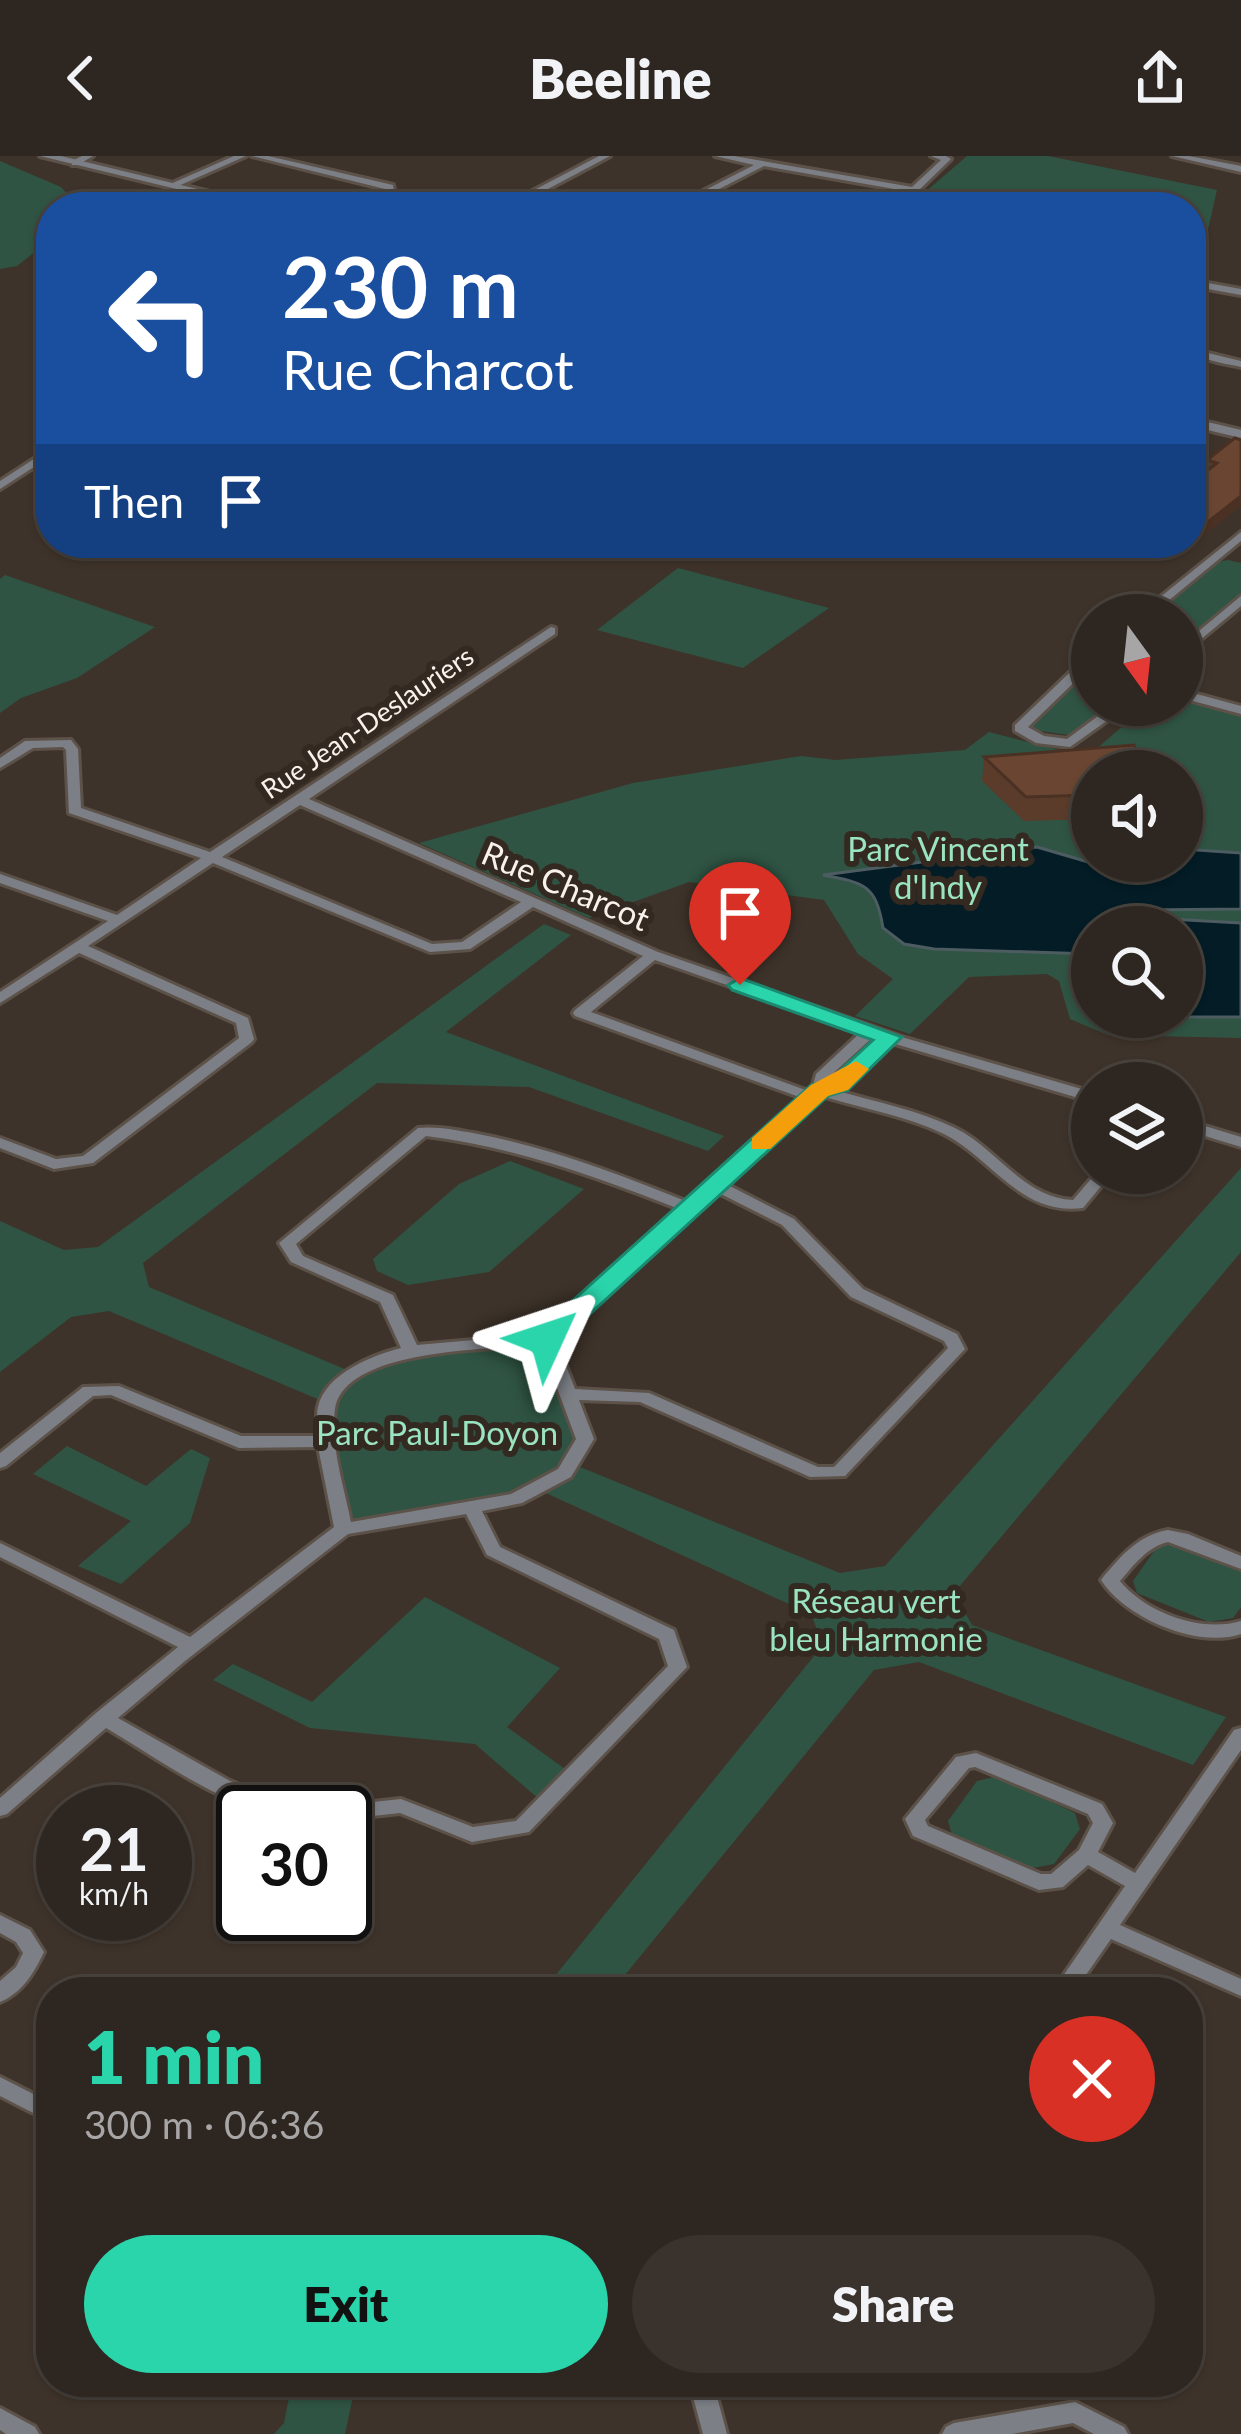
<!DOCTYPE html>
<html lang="en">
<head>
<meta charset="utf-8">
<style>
  :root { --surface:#2e2620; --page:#3a322d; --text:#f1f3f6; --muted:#a7a5a5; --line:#49433e; --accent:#2ad5ac }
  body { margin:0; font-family:Lato,sans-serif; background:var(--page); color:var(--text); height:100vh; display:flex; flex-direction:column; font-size:45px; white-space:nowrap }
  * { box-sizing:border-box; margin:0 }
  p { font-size:39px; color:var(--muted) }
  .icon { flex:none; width:66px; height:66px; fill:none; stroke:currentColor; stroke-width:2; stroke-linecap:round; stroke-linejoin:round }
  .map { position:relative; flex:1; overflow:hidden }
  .drawer { position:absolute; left:36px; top:1821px; width:1167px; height:420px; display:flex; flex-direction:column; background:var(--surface); border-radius:48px; box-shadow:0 3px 9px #0004,0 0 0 3px var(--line) }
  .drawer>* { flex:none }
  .guide { position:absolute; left:36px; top:36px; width:1170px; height:366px; border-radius:48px; box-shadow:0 3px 9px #0004,0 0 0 3px var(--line); background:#1a4fa0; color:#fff; overflow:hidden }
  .needle { width:78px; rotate:165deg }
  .controls { position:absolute; left:1071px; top:438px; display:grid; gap:24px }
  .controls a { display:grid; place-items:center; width:132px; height:132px; border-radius:50%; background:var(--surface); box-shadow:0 3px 9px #0004,0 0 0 3px var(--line); font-size:60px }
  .speed { position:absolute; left:36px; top:1629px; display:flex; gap:24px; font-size:60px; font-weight:700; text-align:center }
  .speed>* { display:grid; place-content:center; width:156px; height:156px; border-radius:50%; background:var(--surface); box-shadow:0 3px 9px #0004,0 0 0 3px var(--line); line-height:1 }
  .speed small { font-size:30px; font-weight:400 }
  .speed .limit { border:6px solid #111; border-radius:18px; background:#fff; color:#111 }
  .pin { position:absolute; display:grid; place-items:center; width:102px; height:102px; color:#fff; margin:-123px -51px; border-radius:50% 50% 50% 0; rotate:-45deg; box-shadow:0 0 12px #0007 }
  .pin .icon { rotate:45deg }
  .me { position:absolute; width:132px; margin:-66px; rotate:48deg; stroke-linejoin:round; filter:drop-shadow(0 0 9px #0008) }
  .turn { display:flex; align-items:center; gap:42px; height:252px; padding:0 48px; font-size:54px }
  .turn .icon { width:156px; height:156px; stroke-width:2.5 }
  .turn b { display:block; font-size:84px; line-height:102px }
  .then { display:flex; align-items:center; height:114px; padding:0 48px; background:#0003; gap:24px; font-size:45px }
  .round { display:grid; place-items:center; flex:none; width:126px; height:126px; border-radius:63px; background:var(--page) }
  .head { display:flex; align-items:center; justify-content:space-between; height:204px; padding:0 48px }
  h1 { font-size:72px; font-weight:800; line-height:90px; color:var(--accent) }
  .cta { display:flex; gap:24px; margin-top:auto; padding:24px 48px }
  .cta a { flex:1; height:138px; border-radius:72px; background:var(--accent); color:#111; font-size:48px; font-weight:800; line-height:138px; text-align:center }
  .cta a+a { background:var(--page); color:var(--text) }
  header { display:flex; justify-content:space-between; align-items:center; height:156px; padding:0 48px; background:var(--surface); font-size:54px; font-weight:800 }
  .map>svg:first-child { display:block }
  .green { fill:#2f5443; fill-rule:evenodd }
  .water { fill:#031c25; stroke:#4d5c61; stroke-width:3 }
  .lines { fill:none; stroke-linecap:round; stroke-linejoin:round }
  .minor-casing { stroke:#5c5249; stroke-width:6 }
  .tertiary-casing { stroke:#5c5249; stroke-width:6 }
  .minor { fill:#7c7f85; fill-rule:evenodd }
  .tertiary { fill:#7c7f85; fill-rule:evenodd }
  .wall { fill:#5b3c2b }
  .shaded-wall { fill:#4a3123 }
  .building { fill:#6a4632; stroke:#4a3123; stroke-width:3 }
  .route { fill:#2ad5ac; stroke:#1b8a70; stroke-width:3 }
  .slow { fill:#f59e0b }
  .labels { text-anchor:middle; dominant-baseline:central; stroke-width:12; stroke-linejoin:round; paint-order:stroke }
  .far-street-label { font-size:27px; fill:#f9f2ec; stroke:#342921 }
  .park-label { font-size:33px; fill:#9ae4c2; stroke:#342921 }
  .street-label { font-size:33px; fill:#f9f2ec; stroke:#342921 }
</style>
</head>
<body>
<header><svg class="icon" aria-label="back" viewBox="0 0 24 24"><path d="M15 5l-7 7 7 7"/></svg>Beeline<svg class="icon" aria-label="share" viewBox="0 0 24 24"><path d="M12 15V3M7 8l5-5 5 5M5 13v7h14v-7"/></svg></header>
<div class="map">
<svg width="1241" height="2278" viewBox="0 0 1241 2278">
  <rect width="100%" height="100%" fill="#3e332a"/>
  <g class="green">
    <path d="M967,0H1048L1217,34L1201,104L1191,102V51H932L923,38Z"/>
    <path d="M0,5L61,31L78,50L51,51V83L17,110L0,113Z"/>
    <path d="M1228,404L1241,407V439L1182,489V459H1153L1214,407Z"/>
    <path d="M678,412L829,452L743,512L597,474Z"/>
    <path d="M5,419L155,471L77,522L21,542L0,557V423Z"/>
    <path d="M1086,520H1092V549H1115L1075,580L1034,574L1029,565Z"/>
    <path d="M1182,544L1241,560V882L1108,879L1070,863L1059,825L1047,818L969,821L910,878L855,860L893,823L858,798L824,744L689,726L589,762L419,687L633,627L801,600L836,604L965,594L989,576L1087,601L1147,549H1182ZM1092,615H1182V705H1092ZM1092,771H1182V861H1092Z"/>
    <path d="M544,768L571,779L446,876L724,980L708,995L529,931L377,927L143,1107L149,1131L354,1217L380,1203L547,1183L585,1283L575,1309L840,1417L885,1410L1241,1012V1096L954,1437L972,1469L1226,1561L1193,1609L919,1506L874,1514L611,1836H542L823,1489L811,1458L537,1333L343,1373L327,1247L109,1155L71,1161L0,1216V1065L64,1094L98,1091Z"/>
    <path d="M510,1005L584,1033L489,1116L408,1129L377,1115L373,1103L459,1028Z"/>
    <path d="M67,1290L146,1330L191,1293L210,1302L190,1367L121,1428L78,1410L131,1365L33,1318Z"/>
    <path d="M1176,1387L1241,1414V1451L1233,1462L1209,1466L1137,1437L1133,1425L1157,1391Z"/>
    <path d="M425,1441L560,1512L507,1571L565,1613L540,1644L475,1588L310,1572L213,1524L233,1508L312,1546Z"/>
    <path d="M998,1620L1075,1657L1080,1673L1054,1708L1028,1713L952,1679L948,1665L977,1625Z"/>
    <path d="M292,2226H356L345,2278H274L284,2267Z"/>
  </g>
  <path class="water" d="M1037,691L1102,710L1107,705H1182V693L1241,697V753L1140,754L1115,760L1241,767V861H1182V771H1092V798L934,793L904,788L883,772C876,729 865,727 823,719Z"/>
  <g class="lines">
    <g class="minor-casing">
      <g id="minor">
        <path d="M82,0H93L78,9H72V5Z"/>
        <path d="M234,0H246L176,31L168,29Z"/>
        <path d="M252,0H268L393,29L394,35L456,51C438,51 415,41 401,42C389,43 382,51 369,51L389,40L384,37L385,33Z"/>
        <path d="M599,0H610L514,51H502Z"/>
        <path d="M715,0H734L912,31L941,4L931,0H946L951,3L919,34L929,51H919L911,36L764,10L684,51H672L754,9Z"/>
        <path d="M1172,0H1189L1241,10V16Z"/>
        <path d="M1191,124L1241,133V139L1191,130Z"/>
        <path d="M1191,180L1208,197L1241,205V211C1221,206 1191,206 1191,180Z"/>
        <path d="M51,292V300L0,333V325Z"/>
        <path d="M1241,376V385L1151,459H1138Z"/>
        <path d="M1241,440V450L1182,499V489Z"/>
        <path d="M551,471L555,472V478L309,643L658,796L905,882L1092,936V946L892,887L844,932L838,935C876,946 918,954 955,972C998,993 1022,1041 1073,1044L1096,1017H1112L1083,1052C1020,1060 993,1003 944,978C907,960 864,953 825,941L817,944L726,1028L794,1063L863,1133L957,1178L965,1193L845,1320L810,1321L640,1246L579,1244L594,1283L571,1321L522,1347L482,1355L500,1391L674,1474L687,1511L529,1676L472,1686L400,1657L345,1663V1656H335L338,1651L345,1649L401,1643L473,1671L516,1665L668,1510L659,1483L487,1399L466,1358L348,1378L185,1505L118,1562L230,1625L276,1644L306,1651L309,1656C296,1656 283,1658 270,1656C223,1650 149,1597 106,1572L7,1658L0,1660V1642L96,1557L178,1491L0,1401V1387L190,1481L334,1371L318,1291L239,1292L111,1239L93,1240L6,1310L0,1312V1297L83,1231L119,1230L241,1280H317C318,1271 316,1259 318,1251C325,1218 373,1199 401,1192L380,1146L291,1106L279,1087L418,972C436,970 455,974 473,977C548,991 618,1018 688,1046L802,942L575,860L573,857L575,854L643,800L533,751L470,793L430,796L213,707L88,790L248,862L254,883L252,886L93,1007L54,1013L0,992V982L56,1003L83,1000L239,882L236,867L79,797L0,847V836L108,765L0,727V718L117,759L201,702L69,657L66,594L63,591L33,592L0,612V602L25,585L71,584L78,593L81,652L210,696ZM300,649L521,746L462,786L432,788L222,701ZM655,804L861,876L816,918L811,936L591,856ZM873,881L879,883L828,928V922ZM426,980C515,991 597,1021 679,1053L542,1178L417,1189L393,1139L303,1100L296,1088ZM717,1036L782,1069L851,1141L944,1185L948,1192L834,1311H818L649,1237L575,1233L556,1184ZM541,1189L576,1283L558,1313L511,1338L351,1366C344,1330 330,1290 335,1253C344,1192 494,1193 541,1189Z"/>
        <path d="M1092,498V509L1028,571L1044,580L1067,583L1113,549H1127L1125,552L1070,591L1036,587L1015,575V569L1088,499Z"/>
        <path d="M1182,534L1241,550V558L1182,542Z"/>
        <path d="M1182,963L1241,981V991L1182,973Z"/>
        <path d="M1168,1374L1188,1378L1241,1400V1413L1168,1386C1147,1391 1134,1409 1120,1425C1146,1457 1201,1477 1241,1465V1478C1198,1493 1125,1462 1101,1424L1104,1420C1123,1398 1139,1379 1168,1374Z"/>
        <path d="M1241,1572V1594L1120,1769L1241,1823V1840L1111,1783L1074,1836H1052L1125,1730L1088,1709L1063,1731L1039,1734L913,1680L905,1663L956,1601L976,1597L1102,1648L1113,1667L1098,1696L1135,1717L1234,1574ZM975,1611L1088,1658L1093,1667L1079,1694L1051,1718H1041L928,1670L925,1664L969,1612Z"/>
        <path d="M0,1759L30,1774L44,1796C34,1817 22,1837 0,1846V1825L16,1811L23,1797L16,1786L0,1777Z"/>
        <path d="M0,1921L51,1947V1966L0,1940Z"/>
        <path d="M689,2226H713L727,2278H703Z"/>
        <path d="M1075,2246L1124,2271L1128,2278H1094L1073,2267L1012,2278H942L946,2271L954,2267Z"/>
        <path d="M0,2252L35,2271L39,2278H6L0,2274Z"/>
      </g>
    </g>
    <g class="tertiary-casing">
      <g id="tertiary">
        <path d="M40,0H61L272,51H251Z"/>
        <path d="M1191,262L1241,274V282L1191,270Z"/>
      </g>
    </g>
    <use href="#minor" class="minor"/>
    <use href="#tertiary" class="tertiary"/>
  </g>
  <g class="wall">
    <path d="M1235,282L1199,383L1191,381V327L1206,315L1207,304Z"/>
    <path d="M984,601L1092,615V663L1024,665L982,625Z"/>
  </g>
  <path class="shaded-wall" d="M1241,340V350L1199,383L1200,372Z"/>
  <g class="building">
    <path d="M1235,282L1241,284V340L1200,372L1191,369V327L1217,307L1207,304Z"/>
    <path d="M1134,589L1144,615H1092V639L1026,641L984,601Z"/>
  </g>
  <path class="route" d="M740,822L902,881L848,934L828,940L556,1189H537V1177L811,929L831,923L873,884L732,834L728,829Z"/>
  <path class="slow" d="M856,905L869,913L848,934L828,940L770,993H752V982L811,929Z"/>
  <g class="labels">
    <g class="far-street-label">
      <text transform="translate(367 566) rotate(-34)">Rue Jean-Deslauriers</text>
    </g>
    <g class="park-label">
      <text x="938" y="692">Parc Vincent<tspan x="938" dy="38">d'Indy</tspan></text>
      <text x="437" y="1276">Parc Paul-Doyon</text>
      <text x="876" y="1444">Réseau vert<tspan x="876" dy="38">bleu Harmonie</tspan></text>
    </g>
    <g class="street-label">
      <text transform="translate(566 729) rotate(23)">Rue Charcot</text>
    </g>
  </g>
</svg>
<div class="controls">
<a><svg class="needle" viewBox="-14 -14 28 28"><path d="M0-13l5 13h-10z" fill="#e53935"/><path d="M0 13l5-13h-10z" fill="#a7a5a5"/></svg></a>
<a><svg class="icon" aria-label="sound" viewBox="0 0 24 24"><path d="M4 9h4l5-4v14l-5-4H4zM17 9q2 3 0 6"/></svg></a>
<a><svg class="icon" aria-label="search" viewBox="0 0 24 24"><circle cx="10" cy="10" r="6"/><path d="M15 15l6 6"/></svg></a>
<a><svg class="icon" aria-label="layers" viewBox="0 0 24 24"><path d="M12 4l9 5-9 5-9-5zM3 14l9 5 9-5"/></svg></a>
</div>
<div class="speed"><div>21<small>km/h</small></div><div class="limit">30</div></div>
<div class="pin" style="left:740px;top:829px;background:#d93025"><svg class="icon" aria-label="arrive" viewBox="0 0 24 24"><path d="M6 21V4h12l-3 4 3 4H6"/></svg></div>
<svg class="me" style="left:547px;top:1183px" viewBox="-20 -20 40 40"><path d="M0-17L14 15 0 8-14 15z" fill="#2ad5ac" stroke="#fff" stroke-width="4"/></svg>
<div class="guide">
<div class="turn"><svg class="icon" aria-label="left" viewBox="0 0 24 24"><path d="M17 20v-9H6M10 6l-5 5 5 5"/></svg><div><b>230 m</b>Rue Charcot</div></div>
<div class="then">Then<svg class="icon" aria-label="arrive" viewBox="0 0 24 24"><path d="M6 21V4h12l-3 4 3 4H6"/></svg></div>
</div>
<section class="drawer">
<div class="head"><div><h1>1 min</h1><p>300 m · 06:36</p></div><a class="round" style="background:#d93025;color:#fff"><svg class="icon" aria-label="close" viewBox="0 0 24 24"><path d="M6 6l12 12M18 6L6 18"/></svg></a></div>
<div class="cta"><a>Exit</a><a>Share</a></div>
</section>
</div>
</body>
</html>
